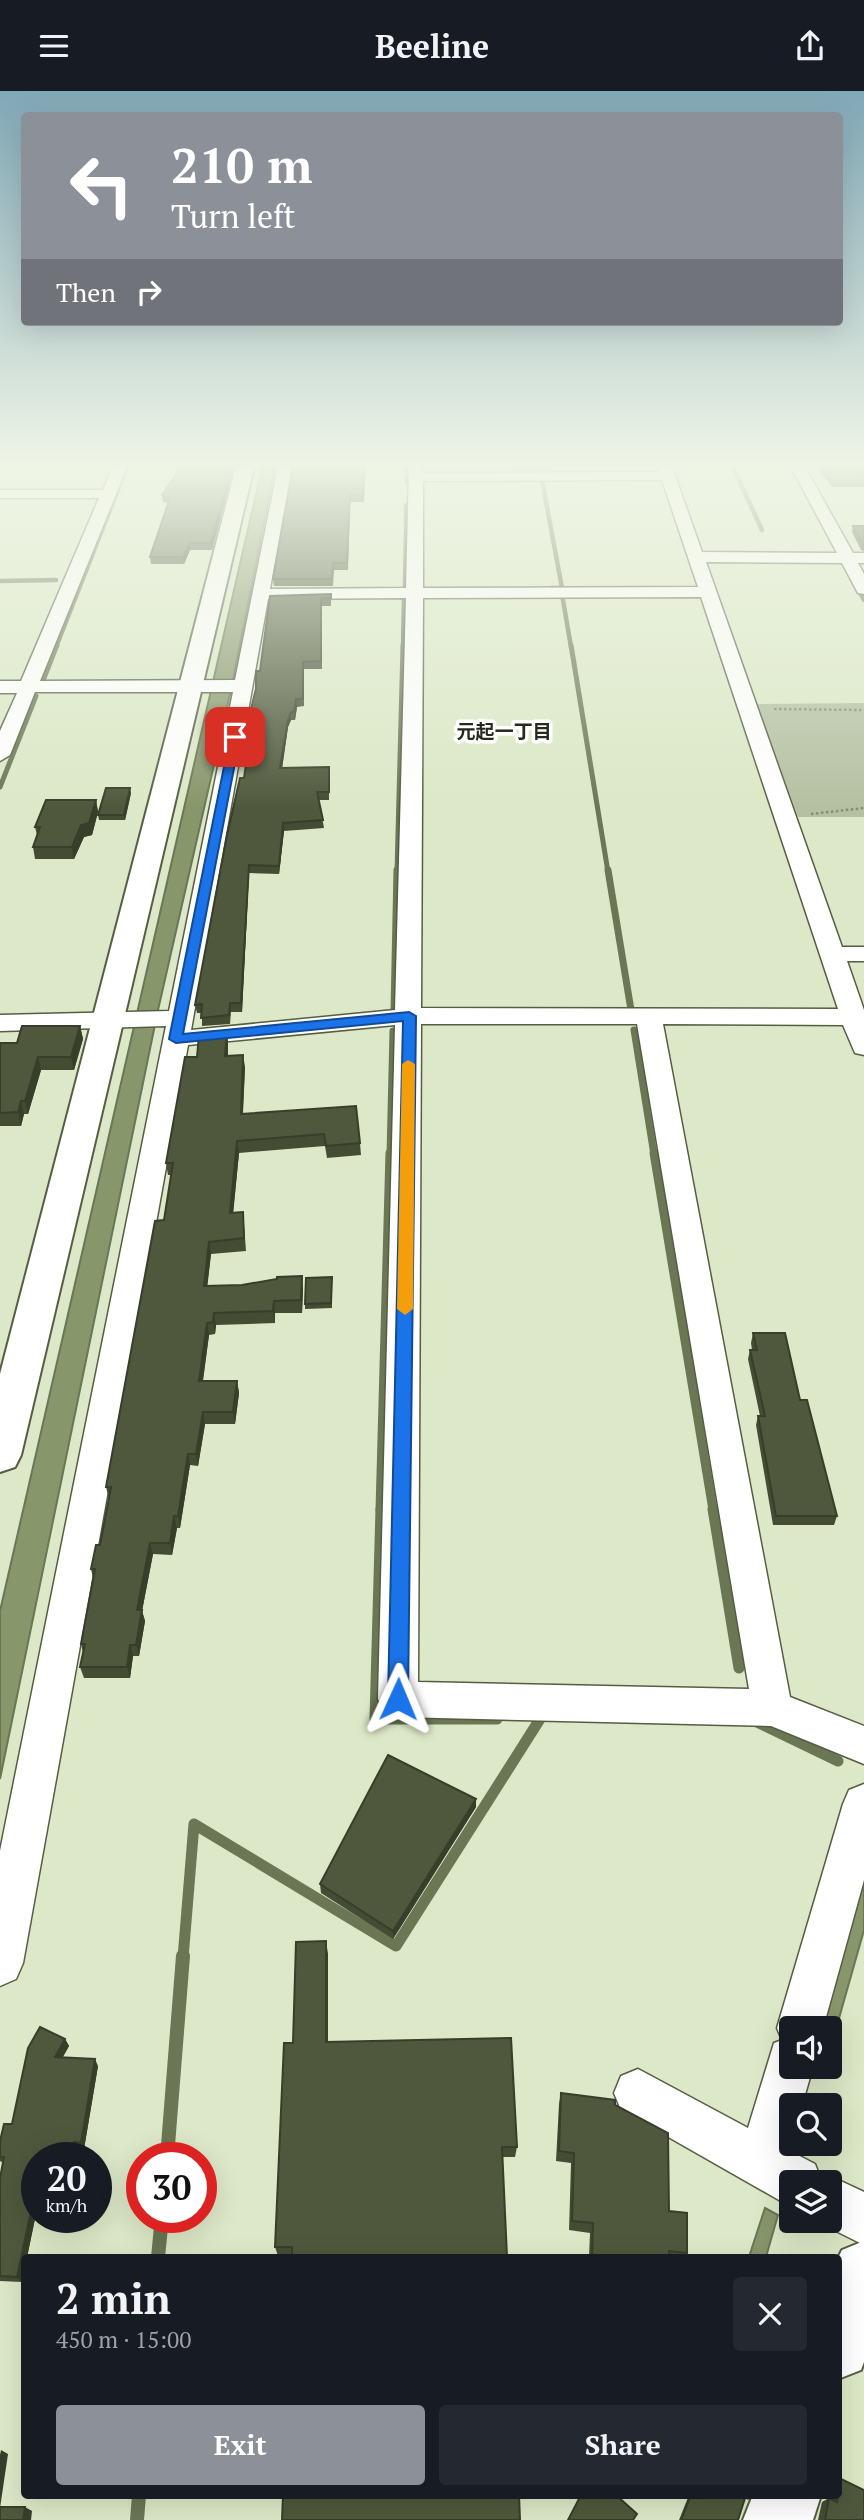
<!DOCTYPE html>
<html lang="en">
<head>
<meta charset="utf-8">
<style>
  :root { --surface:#171b24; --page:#242831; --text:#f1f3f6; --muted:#9ea1a6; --accent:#8c9099 }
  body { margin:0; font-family:"PT Serif","Noto Sans JP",serif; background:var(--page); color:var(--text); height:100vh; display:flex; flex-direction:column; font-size:26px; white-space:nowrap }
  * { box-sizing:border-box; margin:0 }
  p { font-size:23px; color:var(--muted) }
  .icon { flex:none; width:38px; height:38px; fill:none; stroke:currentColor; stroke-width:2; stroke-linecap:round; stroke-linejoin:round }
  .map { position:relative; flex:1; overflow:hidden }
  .panel { position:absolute; left:21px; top:2163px; width:821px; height:245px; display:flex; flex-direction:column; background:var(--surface); border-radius:7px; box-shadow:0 7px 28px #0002 }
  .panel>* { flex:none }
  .top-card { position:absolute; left:21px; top:21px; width:822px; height:214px; border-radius:7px; box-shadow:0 7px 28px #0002; background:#8c9099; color:#fff; overflow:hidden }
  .fabs { position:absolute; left:779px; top:1925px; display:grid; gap:14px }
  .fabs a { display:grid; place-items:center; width:63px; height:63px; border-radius:7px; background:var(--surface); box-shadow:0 7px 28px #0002; font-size:35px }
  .speed { position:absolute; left:21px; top:2051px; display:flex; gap:14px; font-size:35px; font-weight:700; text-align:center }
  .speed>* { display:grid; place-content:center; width:91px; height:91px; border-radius:50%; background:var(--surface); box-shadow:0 7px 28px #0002; line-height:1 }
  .speed small { font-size:18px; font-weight:400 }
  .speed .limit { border:10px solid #d22; background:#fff; color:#111 }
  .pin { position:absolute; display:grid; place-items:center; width:60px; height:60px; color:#fff; margin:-30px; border-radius:14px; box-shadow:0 4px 10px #0006 }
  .me { position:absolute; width:77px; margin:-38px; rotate:1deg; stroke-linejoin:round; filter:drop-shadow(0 0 5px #0008) }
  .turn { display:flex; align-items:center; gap:24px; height:147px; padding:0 35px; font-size:32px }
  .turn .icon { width:91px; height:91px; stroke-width:2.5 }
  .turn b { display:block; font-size:49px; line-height:60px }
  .then { display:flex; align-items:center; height:66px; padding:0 35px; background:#0003; gap:14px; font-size:26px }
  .round { display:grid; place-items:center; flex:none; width:74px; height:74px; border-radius:7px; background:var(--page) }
  .overview { display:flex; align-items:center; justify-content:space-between; height:119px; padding:0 35px }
  h1 { font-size:42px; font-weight:800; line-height:52px }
  .primary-button { display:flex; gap:14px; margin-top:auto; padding:14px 35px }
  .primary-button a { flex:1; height:80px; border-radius:7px; background:var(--accent); color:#fff; font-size:28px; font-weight:800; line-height:80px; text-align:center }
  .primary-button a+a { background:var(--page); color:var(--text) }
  header { display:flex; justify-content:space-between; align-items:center; height:91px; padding:0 35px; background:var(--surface); font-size:32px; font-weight:800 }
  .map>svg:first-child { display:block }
  .green { fill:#b5c0a2 }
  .water { fill:#88966c; stroke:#6a7654; stroke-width:2 }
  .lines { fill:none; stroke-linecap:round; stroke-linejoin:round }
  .stream-far5 { stroke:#6a7654; stroke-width:4.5 }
  .stream-far4 { stroke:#6a7654; stroke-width:5 }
  .stream-far3 { stroke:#6a7654; stroke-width:7 }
  .stream-far2 { stroke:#6a7654; stroke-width:9 }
  .stream-far1 { stroke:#6a7654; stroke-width:11 }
  .stream { stroke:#6a7654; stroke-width:14 }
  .street-casing { stroke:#555e42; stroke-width:3 }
  .secondary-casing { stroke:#555e42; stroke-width:4 }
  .path { stroke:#848d76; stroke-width:2.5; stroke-dasharray:2.5 2.5; stroke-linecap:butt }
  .street { fill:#fff; fill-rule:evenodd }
  .secondary { fill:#fff; fill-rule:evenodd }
  .wall { fill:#444c34 }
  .shaded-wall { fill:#373e2a }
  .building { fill:#4f583c; stroke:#373e2a; stroke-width:2 }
  .route { fill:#1a73e8; stroke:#114b97; stroke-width:2 }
  .slow { fill:#f59e0b }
  .labels { text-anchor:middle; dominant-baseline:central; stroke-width:7; stroke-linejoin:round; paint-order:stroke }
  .far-neighbourhood-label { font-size:19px; font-weight:bold; fill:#252a1d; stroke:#fff }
</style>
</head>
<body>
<header><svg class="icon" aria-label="menu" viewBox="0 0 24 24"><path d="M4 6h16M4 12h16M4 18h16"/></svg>Beeline<svg class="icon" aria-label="share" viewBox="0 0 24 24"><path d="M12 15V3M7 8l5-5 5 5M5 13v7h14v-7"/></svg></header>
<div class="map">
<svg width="864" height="2429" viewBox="0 0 864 2429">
  <rect width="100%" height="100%" fill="#dce8c7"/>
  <path class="green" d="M864,612V726H798L756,613Z"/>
  <g class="water">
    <path d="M275,376L231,599L158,919L0,1688V1520L262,377Z"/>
    <path d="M864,1792V1839L830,1959V1937H820Z"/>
    <path d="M765,2117L778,2124L766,2166H749Z"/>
  </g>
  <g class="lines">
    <g class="stream-far5">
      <path d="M733,376L762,439"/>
      <path d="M407,377V392"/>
      <path d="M551,389H542L562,497H551"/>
      <path d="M406,414V435"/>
      <path d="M0,490L56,489"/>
      <path d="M855,493L864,509"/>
      <path d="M405,496L406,439"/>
      <path d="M562,503L571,556"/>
      <path d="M56,556L127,376"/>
      <path d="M403,556L404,505"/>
    </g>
    <g class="stream-far4">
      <path d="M571,554L608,781"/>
      <path d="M44,587L57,554"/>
      <path d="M0,696L36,605"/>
      <path d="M397,781L403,554"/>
    </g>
    <g class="stream-far3">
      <path d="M608,779L631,919"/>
      <path d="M394,920L397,779"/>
      <path d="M634,939L654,1064"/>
      <path d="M390,1064L393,940"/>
    </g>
    <g class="stream-far2">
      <path d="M654,1062L713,1419"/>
      <path d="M380,1419L390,1062"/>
    </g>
    <g class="stream-far1">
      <path d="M381,1418L375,1628H497"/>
      <path d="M713,1418L739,1577"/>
      <path d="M755,1630L838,1670"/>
      <path d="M183,1867L194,1733L396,1855L540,1628"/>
    </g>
    <g class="stream">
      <path d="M167,2067L183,1865"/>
      <path d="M158,2166L162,2126"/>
      <path d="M137,2429L139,2404"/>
    </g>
    <g class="street-casing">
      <g id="street">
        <path d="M113,376H127L40,590L235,589L278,376H292L270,498L406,497L409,376H423V382L659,381L658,376H672L702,461L837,462L791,376H805L853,462H864V472H858L864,483V503L858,502L842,472L706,471L842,856H864V870H847L864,919V964L855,962L843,934L663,933L790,1606L864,1635V1673L771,1635L398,1626L384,1621L378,1608L395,934L188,954L23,1872L16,1888L0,1895V1760L166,935L0,940V924L169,920L233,601H35L10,664L0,670V640L17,602H0V590H21L99,407H0V399H103ZM662,389L698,496L423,497V390ZM701,506L838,918L421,917L423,507ZM406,507L395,919L191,939L268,508ZM421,933H637L749,1598L418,1591Z"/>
        <path d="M864,1693V1789L823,1937H791V1976H813L802,2014H791L790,2060L815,2073L821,2089L830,2085L864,2101V2154L816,2130H830V2091H791V2113L779,2109L621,2019L614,2002L621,1985L638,1978L748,2037L774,1952L782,1949L777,1937L843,1713L849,1699Z"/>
      </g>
    </g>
    <g class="secondary-casing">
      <g id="secondary">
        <path d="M236,376H254L21,1364L15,1376L0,1381V1283Z"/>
        <path d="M864,2150V2271L861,2279L838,2288V2167L842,2159Z"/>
        <path d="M753,2404H821L813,2429H743Z"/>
      </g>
    </g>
    <g class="path">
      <path d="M774,618L864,619"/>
      <path d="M811,723L864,717"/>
    </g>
    <use href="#street" class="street"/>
    <use href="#secondary" class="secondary"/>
  </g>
  <g class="wall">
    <path d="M234,376L212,459H190L184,473H151L150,466L168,412L163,411L162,404Z"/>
    <path d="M366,376L364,411H350L348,479H334L333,495H274L273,488Z"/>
    <path d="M817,376H864V396H832Z"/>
    <path d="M853,435H864V460L861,459L852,441Z"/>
    <path d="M331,503V515H322V578H304V615L297,616L295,629H291L288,636L282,677L329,676V709H319L324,737L284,740L279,783L249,782L242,921H231L230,933L202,935V922H197L195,914L244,687L251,637H249L248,630L260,580L270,505Z"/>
    <path d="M131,702L125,729H99L98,724Z"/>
    <path d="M96,709L98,721L92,744L84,746L74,768H35L33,756L37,744L35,736Z"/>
    <path d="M80,935L83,948L74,979H41L28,1023H24L21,1035H0V952H17Z"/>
    <path d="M227,942L228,954V965L245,976L243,1023L360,1052L361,1064L327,1067L325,1055L239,1062L233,1122L244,1133L246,1160L211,1163L207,1195L303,1197L302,1222H275V1232L216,1234L215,1243L209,1244L203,1290H237L239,1302L235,1333H205L198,1375L190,1374L180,1437H177L172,1464L153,1463L142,1520L145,1530L139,1565H133L130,1587H84L80,1576L83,1562L81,1553L93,1487L91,1478L100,1454L109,1408L106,1396L164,1129L171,1084H168L166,1072L197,966Z"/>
    <path d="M332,1192V1217L305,1218V1213Z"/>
    <path d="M753,1242L800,1309L837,1425L834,1434H773L756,1334L758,1325H760L748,1268L750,1259H752L751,1252Z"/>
    <path d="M476,1708V1716L393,1848L321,1802L320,1793Z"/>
    <path d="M328,1863V1951L517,2056L515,2066H502L292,2165H278L275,2156L293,1952Z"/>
    <path d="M65,1948L69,1955L62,1967L98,1975L84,2058H77L76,2067H37V2118L22,2191L0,2190V2087L3,2072L0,2070V2066Z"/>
    <path d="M561,2002L615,2014L669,2120L687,2162L684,2166H589L590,2142L569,2139L571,2072L556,2070L559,2013Z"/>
    <path d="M841,2388L864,2429H818L822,2411L829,2407L831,2408V2404H838V2390Z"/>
    <path d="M689,2404L697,2406V2404H753L748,2409L745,2407L738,2429H679Z"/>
  </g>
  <g class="shaded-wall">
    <path d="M232,376H234L212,459L211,452Z"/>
    <path d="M190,452V459L184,473L183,466Z"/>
    <path d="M296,608L297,616L295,629L294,621Z"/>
    <path d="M291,621V629L288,636L281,685L280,677L288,629Z"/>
    <path d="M130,697L131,702L125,729L124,724Z"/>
    <path d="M96,709L98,721L92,744L84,746L74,768L72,756L81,734Z"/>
    <path d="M283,732L284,740L279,783V775Z"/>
    <path d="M249,774V782L242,921L241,912Z"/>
    <path d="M80,935L83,948L74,979L71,966Z"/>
    <path d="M227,942L228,954L227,977L225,965Z"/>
    <path d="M243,964L245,976L242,1035L241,1023Z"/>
    <path d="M38,966L41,979L28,1023L25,1010Z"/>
    <path d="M21,1010L24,1023L21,1035L18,1021Z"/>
    <path d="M237,1050L239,1062L232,1134L230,1122Z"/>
    <path d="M209,1151L211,1163L206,1207L204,1195Z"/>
    <path d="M302,1185L303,1197L302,1222L301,1209Z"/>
    <path d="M274,1210L275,1222V1232L273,1220Z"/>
    <path d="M214,1222L216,1234L215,1243L213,1231Z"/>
    <path d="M207,1232L209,1244L201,1302L199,1290Z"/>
    <path d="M237,1290L239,1302L235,1333L233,1321Z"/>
    <path d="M203,1321L205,1333L198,1375L196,1363Z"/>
    <path d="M188,1363L190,1374L180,1437L178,1425Z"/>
    <path d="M174,1425L177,1437L172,1464L170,1452Z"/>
    <path d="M150,1452L153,1463L142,1520L145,1530L139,1565L136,1554L137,1519Z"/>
    <path d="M130,1554L133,1565L130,1587L127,1576Z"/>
    <path d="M476,1708V1716L393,1848V1840Z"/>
    <path d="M326,1850L328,1863V1962L326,1951Z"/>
    <path d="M65,1948L69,1955L59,1973L55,1966Z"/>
    <path d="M95,1968L98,1975L84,2058L81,2052Z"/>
    <path d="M74,2051L77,2058L76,2067H71Z"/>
    <path d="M35,2101L37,2103V2118L27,2166H24V2177L22,2191L17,2186Z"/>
    <path d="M1,2359L8,2363L0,2417V2364Z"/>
    <path d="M25,2416L32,2420L31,2429H23Z"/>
  </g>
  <g class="building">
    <path d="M177,376H232L211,452H190L183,466H150L170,407L162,404L175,385Z"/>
    <path d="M293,376H365L363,404H350L347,472H333L332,488H273Z"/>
    <path d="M822,376H864V390H833Z"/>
    <path d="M853,435H864V453H863Z"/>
    <path d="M331,503V507H321V570L303,571V608H296L294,621H291L288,629L280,677L329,676V701H317L323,729L283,732L279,775L249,774L241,912H230L229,924L201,927L202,913L195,914L227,744L240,687H244L251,640V630H248L256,598V580H260L270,505Z"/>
    <path d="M106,697H130L124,724H98Z"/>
    <path d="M46,709H96L89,732L81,734L72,756H33L40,736H35Z"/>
    <path d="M22,935H80L71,966H38L25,1010H21L18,1021L0,1022V952H17Z"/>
    <path d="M227,942L225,965L243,964L241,1023L356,1015L360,1052L326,1055L324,1043L237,1050L230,1122L243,1121L244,1147L209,1151L204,1195L242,1194L277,1188V1186L302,1185L301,1209L274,1210L273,1220L214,1222L213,1231L207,1232L199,1290H237L233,1321H203L196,1363H188L178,1425H174L170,1452H150L137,1519H142L136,1554H130L127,1576H80L85,1553H81L95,1478H91L96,1454H100L111,1396H106L155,1130L164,1129L173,1072H166L185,966H197L199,944Z"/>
    <path d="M332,1186L331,1212L305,1213L306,1187Z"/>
    <path d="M753,1242H785L800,1309H807L837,1425H776L758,1325H765L750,1259H757Z"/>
    <path d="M388,1664L476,1708L393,1840L320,1793Z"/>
    <path d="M326,1850V1951L511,1947L517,2056H502L507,2166H292V2156H275L284,1952H293L296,1851Z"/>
    <path d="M40,1936L65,1948L55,1966L95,1968L81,2052L74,2051L71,2067H37V2101H35L17,2186L0,2185V2087L4,2066H0V2050L4,2033H12L28,1957Z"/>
    <path d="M561,2002L615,2009V2014L668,2042L669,2120L687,2122V2162L669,2160V2166H592L593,2132L572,2130L574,2062L559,2060Z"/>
    <path d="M841,2388L864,2399V2429H825L829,2407L837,2411Z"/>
    <path d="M283,2404H519L520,2429H282Z"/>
    <path d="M581,2404H616L637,2423L633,2429H568Z"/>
    <path d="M691,2404H695L699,2407V2404H746L738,2429H681Z"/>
    <path d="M0,2416H25L23,2429H0Z"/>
  </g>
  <linearGradient id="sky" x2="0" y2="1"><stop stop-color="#81a8b6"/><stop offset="0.52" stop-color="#eff5e6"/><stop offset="1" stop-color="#eff5e6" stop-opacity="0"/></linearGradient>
  <rect width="864" height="717" fill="url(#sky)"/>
  <path class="route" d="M235,643L240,646L183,943L409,921L416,925L408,1608L405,1614L398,1617L391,1614L388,1608L403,930L176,952L169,948L230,646Z"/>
  <path class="slow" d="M408,969L415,973L413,1218L405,1224L397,1218L402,973Z"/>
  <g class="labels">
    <g class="far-neighbourhood-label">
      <text x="504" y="639">元起一丁目</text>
    </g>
  </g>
</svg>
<div class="fabs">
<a><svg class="icon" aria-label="sound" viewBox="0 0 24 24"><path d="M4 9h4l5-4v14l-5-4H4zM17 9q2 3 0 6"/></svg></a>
<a><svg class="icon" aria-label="search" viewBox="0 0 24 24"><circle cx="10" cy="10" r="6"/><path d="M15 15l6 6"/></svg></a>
<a><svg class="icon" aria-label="layers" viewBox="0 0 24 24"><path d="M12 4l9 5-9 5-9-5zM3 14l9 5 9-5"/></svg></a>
</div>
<div class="speed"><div>20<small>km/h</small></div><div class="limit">30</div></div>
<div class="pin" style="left:235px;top:646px;background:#d93025"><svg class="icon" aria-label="arrive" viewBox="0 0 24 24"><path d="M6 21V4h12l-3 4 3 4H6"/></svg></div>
<svg class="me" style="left:398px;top:1608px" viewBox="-20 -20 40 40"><path d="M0-17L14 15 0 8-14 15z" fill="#1a73e8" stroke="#fff" stroke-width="4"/></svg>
<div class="top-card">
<div class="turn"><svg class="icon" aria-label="left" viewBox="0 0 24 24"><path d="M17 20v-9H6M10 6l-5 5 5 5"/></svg><div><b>210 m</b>Turn left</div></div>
<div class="then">Then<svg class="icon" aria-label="right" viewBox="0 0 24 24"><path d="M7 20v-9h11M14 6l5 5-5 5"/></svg></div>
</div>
<section class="panel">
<div class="overview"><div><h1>2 min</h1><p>450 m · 15:00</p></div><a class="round"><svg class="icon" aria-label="close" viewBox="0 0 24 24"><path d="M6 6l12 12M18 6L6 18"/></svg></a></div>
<div class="primary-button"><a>Exit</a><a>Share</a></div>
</section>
</div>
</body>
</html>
